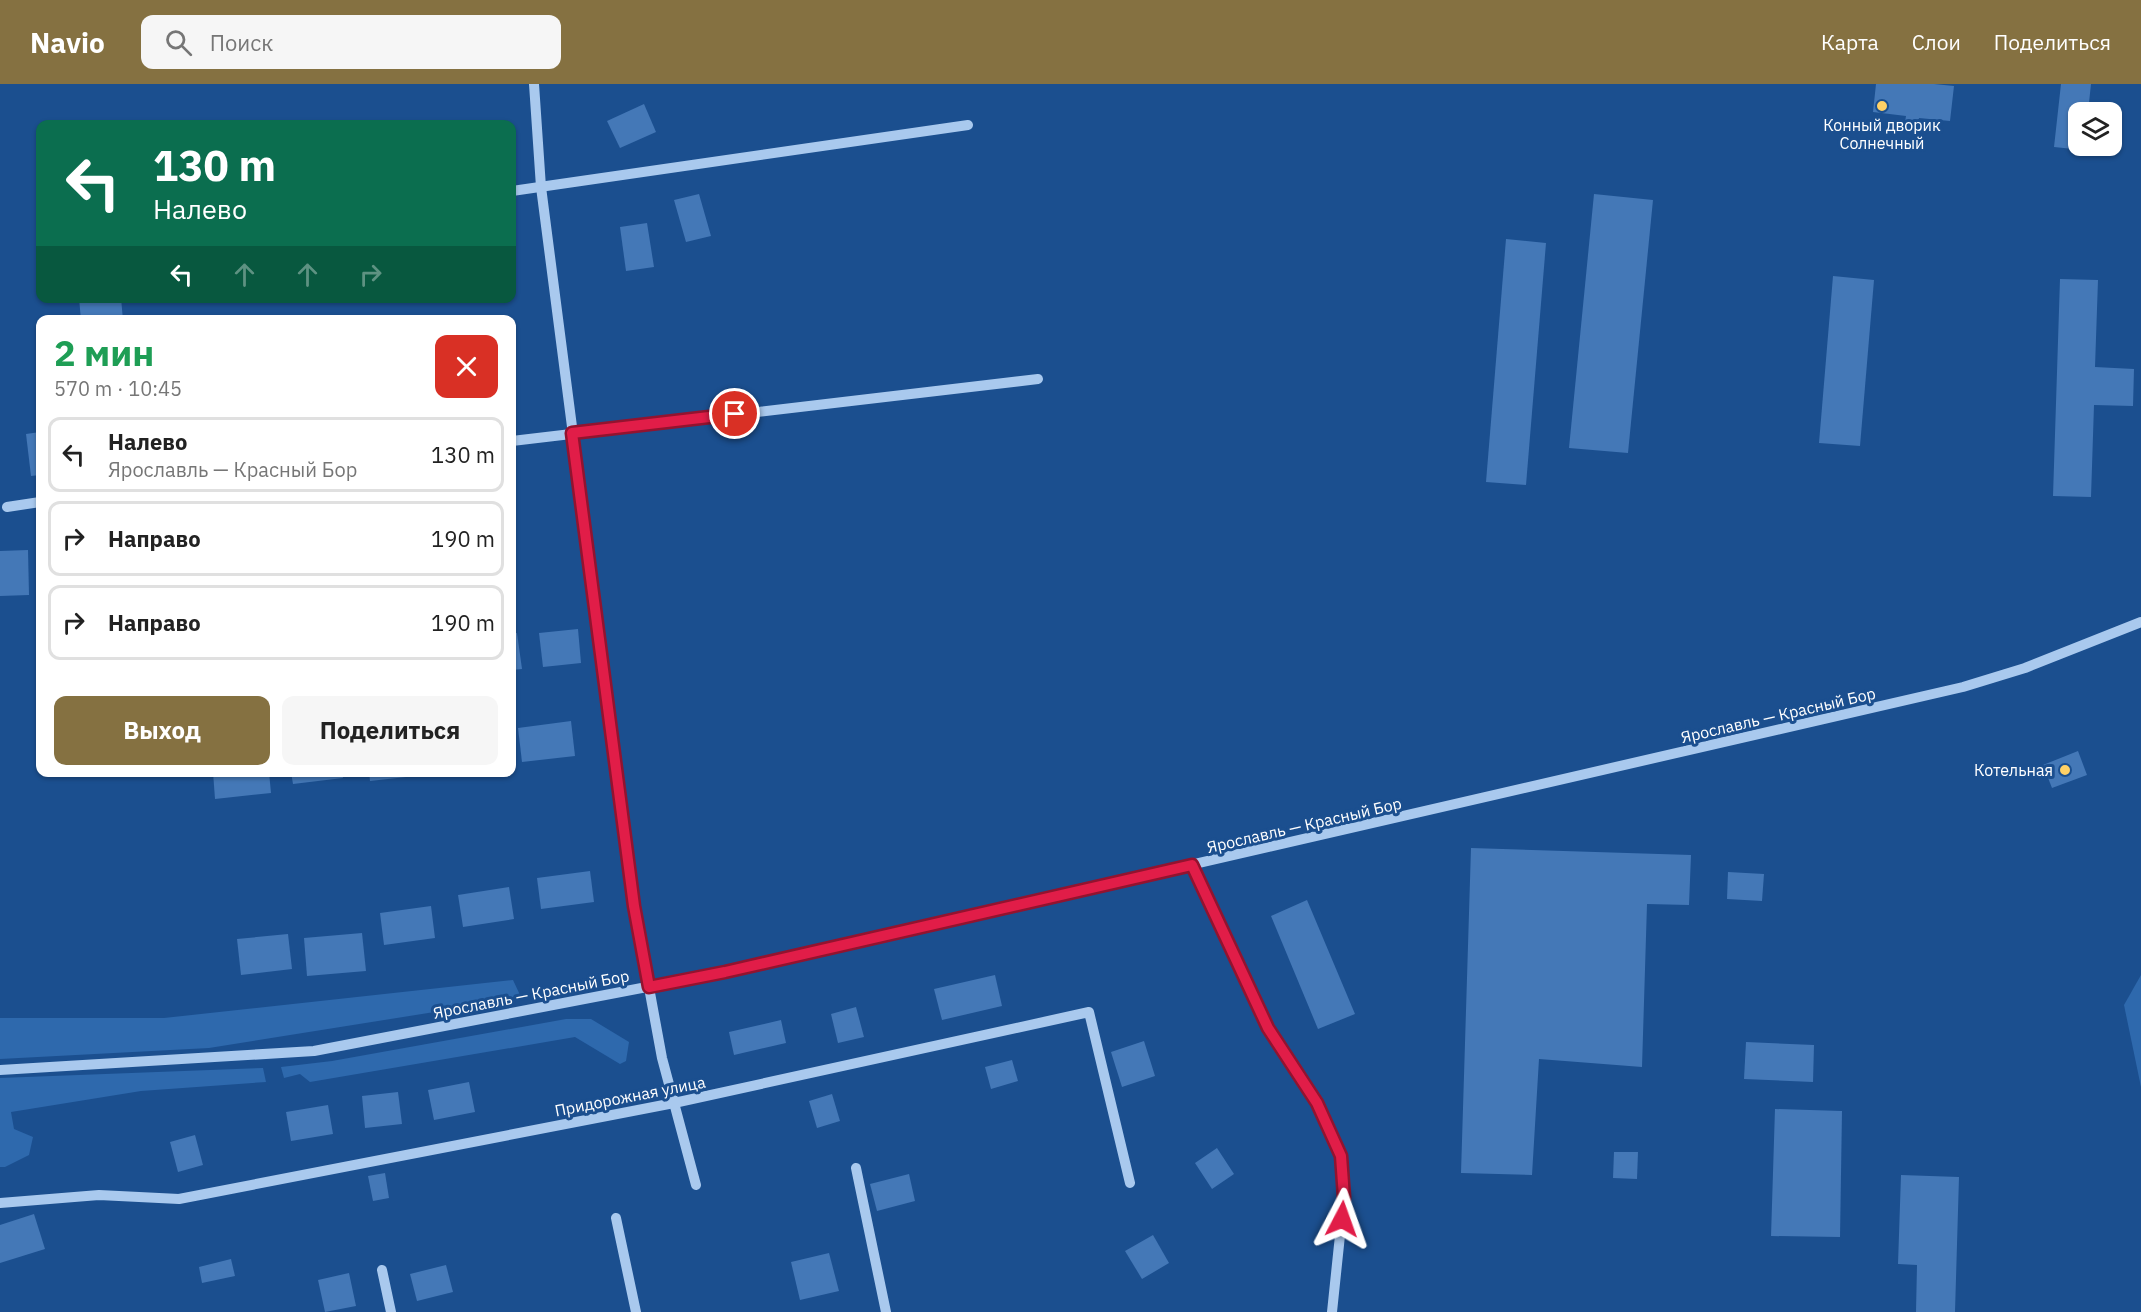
<!DOCTYPE html>
<html lang="ru">
<head>
<meta charset="utf-8">
<style>
  :root { --surface:#fff; --page:#f6f6f6; --text:#222; --muted:#767676; --line:#e0e0e0; --accent:#857141 }
  body { margin:0; font-family:"IBM Plex Sans",sans-serif; background:var(--page); color:var(--text); height:100vh; display:flex; flex-direction:column; font-size:22px; white-space:nowrap }
  * { box-sizing:border-box; margin:0 }
  p { font-size:20px; color:var(--muted) }
  .icon { flex:none; width:33px; height:33px; fill:none; stroke:currentColor; stroke-width:2; stroke-linecap:round; stroke-linejoin:round }
  .map { position:relative; flex:1; overflow:hidden }
  .drawer { position:absolute; left:36px; top:231px; width:480px; height:462px; display:flex; flex-direction:column; background:var(--surface); border-radius:12px; box-shadow:0 2px 4px #0004 }
  .drawer>* { flex:none }
  .banner { position:absolute; left:36px; top:36px; width:480px; height:183px; border-radius:12px; box-shadow:0 2px 4px #0004; background:#0b6e4f; color:#fff; overflow:hidden }
  .controls { position:absolute; left:2068px; top:18px; display:grid; gap:12px }
  .controls a { display:grid; place-items:center; width:54px; height:54px; border-radius:12px; background:var(--surface); box-shadow:0 2px 4px #0004; font-size:30px }
  .pin { position:absolute; display:grid; place-items:center; width:51px; height:51px; color:#fff; margin:-26px; border:3px solid #fff; border-radius:50%; box-shadow:0 2px 6px #0007 }
  .me { position:absolute; width:66px; margin:-33px; rotate:4deg; stroke-linejoin:round; filter:drop-shadow(0 0 4px #0008) }
  .turn { display:flex; align-items:center; gap:21px; height:126px; padding:0 18px; font-size:27px }
  .turn .icon { width:78px; height:78px; stroke-width:2.5 }
  .turn b { display:block; font-size:42px; line-height:51px }
  .lanes { display:flex; align-items:center; height:57px; padding:0 18px; background:#0003; justify-content:center; gap:30px; direction:ltr }
  .lanes .off { opacity:.35 }
  .round { display:grid; place-items:center; flex:none; width:63px; height:63px; border-radius:12px; background:var(--page) }
  .summary { display:flex; align-items:center; justify-content:space-between; height:102px; padding:0 18px }
  h1 { font-size:36px; font-weight:700; line-height:45px; color:#1e9e55 }
  .cta { display:flex; gap:12px; margin-top:auto; padding:12px 18px }
  .cta a { flex:1; height:69px; border-radius:12px; background:var(--accent); color:#fff; font-size:24px; font-weight:700; line-height:69px; text-align:center }
  .cta a+a { background:var(--page); color:var(--text) }
  ul { padding:0; list-style:none }
  li { display:flex; align-items:center; gap:18px; height:75px; margin:0 12px 9px; padding:0 6px; border:3px solid var(--line); border-radius:12px }
  li div { flex:1 }
  li b { display:block; font-size:22px }
  li em { font-style:normal }
  header { display:flex; align-items:center; gap:36px; box-sizing:border-box; height:84px; padding:0 30px; background:var(--accent); color:#fff }
  header strong { font-size:28px }
  nav { display:flex; gap:33px; margin-inline-start:auto; font-size:21px }
  .search { width:420px; height:54px; background:var(--page); display:flex; align-items:center; gap:15px; box-sizing:border-box; padding:0 21px; border-radius:12px; color:var(--muted); font-size:22px }
  .map>svg:first-child { display:block }
  .green { fill:#2e69ad }
  .building { fill:#4478b7 }
  .lines { fill:none; stroke-linecap:round; stroke-linejoin:round }
  .minor { stroke:#a9c9ee; stroke-width:10 }
  .route-casing { stroke:#92132f; stroke-width:15 }
  .route { stroke:#e11d48; stroke-width:10 }
  .poi-dot { fill:#ffd166; stroke:#1b4f8f; stroke-width:2 }
  .labels { text-anchor:middle; dominant-baseline:central; stroke-width:6; stroke-linejoin:round; paint-order:stroke }
  .poi-label { font-size:16px; fill:#fff; stroke:#1b4f8f }
  .street-label { font-size:16px; fill:#fff; stroke:#1b4f8f }
</style>
</head>
<body>
<header>
<strong>Navio</strong>
<div class="search"><svg class="icon" aria-label="search" viewBox="0 0 24 24"><circle cx="10" cy="10" r="6"/><path d="M15 15l6 6"/></svg>Поиск</div>
<nav><a>Карта</a><a>Слои</a><a>Поделиться</a></nav>
</header>
<div class="map">
<svg width="2141" height="1228" viewBox="0 0 2141 1228">
  <rect width="100%" height="100%" fill="#1b4f8f"/>
  <g class="green">
    <path d="M2141,891V1003L2124,921Z"/>
    <path d="M513,896L520,911L497,918L209,964L0,975V934H164Z"/>
    <path d="M566,935H591L629,958L626,977L620,980L575,953L310,998L300,990L284,994L281,983L332,977Z"/>
    <path d="M263,984L266,998L141,1007L11,1028L14,1045L33,1053L29,1071L5,1083H0V994Z"/>
  </g>
  <g class="building">
    <path d="M1876,0H1934L1954,2L1950,37L1919,34L1918,40L1905,38L1906,32L1873,28Z"/>
    <path d="M2061,0H2091L2088,28H2079V62H2084L2083,66L2054,63Z"/>
    <path d="M644,20L656,48L620,64L607,37Z"/>
    <path d="M699,110L711,152L686,158L674,116Z"/>
    <path d="M1594,110L1653,116L1628,369L1569,364Z"/>
    <path d="M647,139L654,183L626,187L620,143Z"/>
    <path d="M1506,155L1546,159L1526,401L1486,398Z"/>
    <path d="M1833,192L1874,196L1860,362L1819,359Z"/>
    <path d="M2060,195L2098,196L2095,283L2134,285L2133,322L2094,321L2091,413L2053,412Z"/>
    <path d="M79,214H121L123,236H81Z"/>
    <path d="M40,348V391L31,392L26,350Z"/>
    <path d="M28,466L29,511L0,512V467Z"/>
    <path d="M578,545L581,579L543,583L539,549Z"/>
    <path d="M517,549L522,585L512,586V550Z"/>
    <path d="M571,637L575,672L522,678L518,644Z"/>
    <path d="M2078,667L2087,691L2052,704L2043,681Z"/>
    <path d="M213,688H269L271,709L215,715Z"/>
    <path d="M291,688H342L343,694L293,700Z"/>
    <path d="M369,688H424V691L370,697Z"/>
    <path d="M1471,764L1691,771L1689,821L1647,820L1642,983L1539,975L1532,1091L1461,1089Z"/>
    <path d="M590,787L594,818L541,825L537,794Z"/>
    <path d="M1728,788L1764,790L1762,817L1727,815Z"/>
    <path d="M509,803L514,835L463,843L458,811Z"/>
    <path d="M1307,816L1355,930L1318,945L1271,832Z"/>
    <path d="M431,822L435,854L384,861L380,829Z"/>
    <path d="M362,849L366,887L307,892L304,854Z"/>
    <path d="M288,850L292,885L241,891L237,855Z"/>
    <path d="M995,891L1002,922L942,936L934,905Z"/>
    <path d="M856,923L864,953L838,959L831,930Z"/>
    <path d="M781,936L786,959L734,971L729,948Z"/>
    <path d="M1144,957L1155,992L1122,1003L1111,968Z"/>
    <path d="M1746,958L1814,961L1813,998L1744,995Z"/>
    <path d="M1012,976L1018,997L991,1005L985,983Z"/>
    <path d="M469,998L475,1028L434,1036L428,1006Z"/>
    <path d="M398,1008L402,1040L365,1044L362,1012Z"/>
    <path d="M832,1010L840,1037L817,1044L809,1017Z"/>
    <path d="M328,1021L333,1050L291,1057L286,1028Z"/>
    <path d="M1775,1025L1842,1027L1840,1153L1771,1152Z"/>
    <path d="M195,1051L203,1081L178,1088L170,1058Z"/>
    <path d="M1217,1064L1234,1090L1212,1105L1195,1079Z"/>
    <path d="M1614,1068H1638L1637,1095L1613,1094Z"/>
    <path d="M385,1089L389,1114L373,1117L368,1092Z"/>
    <path d="M909,1090L915,1117L877,1127L870,1100Z"/>
    <path d="M1901,1091L1959,1093L1955,1228H1916L1917,1181L1898,1180Z"/>
    <path d="M34,1130L45,1165L0,1179V1141Z"/>
    <path d="M1153,1151L1169,1179L1142,1195L1125,1167Z"/>
    <path d="M829,1169L839,1207L800,1216L791,1178Z"/>
    <path d="M231,1175L235,1192L202,1199L199,1183Z"/>
    <path d="M446,1181L453,1208L417,1217L410,1190Z"/>
    <path d="M349,1189L356,1222L325,1228L318,1196Z"/>
  </g>
  <g class="lines">
    <g class="minor">
      <path d="M534,0L541,103L634,822L662,974L696,1101"/>
      <path d="M512,107L968,41"/>
      <path d="M512,357L1038,295"/>
      <path d="M7,423L40,418"/>
      <path d="M1192,781L1268,944L1317,1019L1341,1072L1344,1113L1332,1228"/>
      <path d="M0,986L314,967L725,888L1963,603L2025,584L2141,538"/>
      <path d="M856,1084L886,1228"/>
      <path d="M0,1119L99,1111L179,1115L674,1019L1089,928L1130,1099"/>
      <path d="M616,1134L636,1228"/>
      <path d="M382,1186L391,1228"/>
    </g>
  </g>
  <g class="lines">
    <g class="route-casing">
      <path id="route" d="M735,330L572,349L634,822L649,903L725,888L1192,781L1268,944L1317,1019L1341,1072L1344,1113L1342,1135"/>
    </g>
    <use href="#route" class="route"/>
  </g>
  <g class="poi-dot">
    <circle cx="1882" cy="22" r="6"/>
    <circle cx="2065" cy="686" r="6"/>
  </g>
  <g class="labels">
    <g class="poi-label">
      <text x="1882" y="41">Конный дворик<tspan x="1882" dy="18">Солнечный</tspan></text>
      <text x="2053" y="686" text-anchor="end">Котельная</text>
    </g>
    <g class="street-label">
      <text transform="translate(1778 631) rotate(-13)">Ярославль — Красный Бор</text>
      <text transform="translate(1304 741) rotate(-13)">Ярославль — Красный Бор</text>
      <text transform="translate(531 910) rotate(-11)">Ярославль — Красный Бор</text>
      <text transform="translate(630 1012) rotate(-11)">Придорожная улица</text>
    </g>
  </g>
</svg>
<div class="controls">
<a><svg class="icon" aria-label="layers" viewBox="0 0 24 24"><path d="M12 4l9 5-9 5-9-5zM3 14l9 5 9-5"/></svg></a>
</div>
<div class="pin" style="left:735px;top:330px;background:#d93025"><svg class="icon" aria-label="arrive" viewBox="0 0 24 24"><path d="M6 21V4h12l-3 4 3 4H6"/></svg></div>
<svg class="me" style="left:1342px;top:1135px" viewBox="-20 -20 40 40"><path d="M0-17L14 15 0 8-14 15z" fill="#e11d48" stroke="#fff" stroke-width="4"/></svg>
<div class="banner">
<div class="turn"><svg class="icon" aria-label="left" viewBox="0 0 24 24"><path d="M17 20v-9H6M10 6l-5 5 5 5"/></svg><div><b>130 m</b>Налево</div></div>
<div class="lanes"><svg class="icon" aria-label="left" viewBox="0 0 24 24"><path d="M17 20v-9H6M10 6l-5 5 5 5"/></svg><svg class="icon off" aria-label="ahead" viewBox="0 0 24 24"><path d="M12 20V5M6 11l6-6 6 6"/></svg><svg class="icon off" aria-label="ahead" viewBox="0 0 24 24"><path d="M12 20V5M6 11l6-6 6 6"/></svg><svg class="icon off" aria-label="right" viewBox="0 0 24 24"><path d="M7 20v-9h11M14 6l5 5-5 5"/></svg></div>
</div>
<section class="drawer">
<div class="summary"><div><h1>2 мин</h1><p>570 m · 10:45</p></div><a class="round" style="background:#d93025;color:#fff"><svg class="icon" aria-label="close" viewBox="0 0 24 24"><path d="M6 6l12 12M18 6L6 18"/></svg></a></div>
<ul>
<li><svg class="icon" aria-label="left" viewBox="0 0 24 24"><path d="M17 20v-9H6M10 6l-5 5 5 5"/></svg><div><b>Налево</b><p>Ярославль — Красный Бор</p></div><em>130 m</em></li>
<li><svg class="icon" aria-label="right" viewBox="0 0 24 24"><path d="M7 20v-9h11M14 6l5 5-5 5"/></svg><div><b>Направо</b></div><em>190 m</em></li>
<li><svg class="icon" aria-label="right" viewBox="0 0 24 24"><path d="M7 20v-9h11M14 6l5 5-5 5"/></svg><div><b>Направо</b></div><em>190 m</em></li>
</ul>
<div class="cta"><a>Выход</a><a>Поделиться</a></div>
</section>
</div>
</body>
</html>
